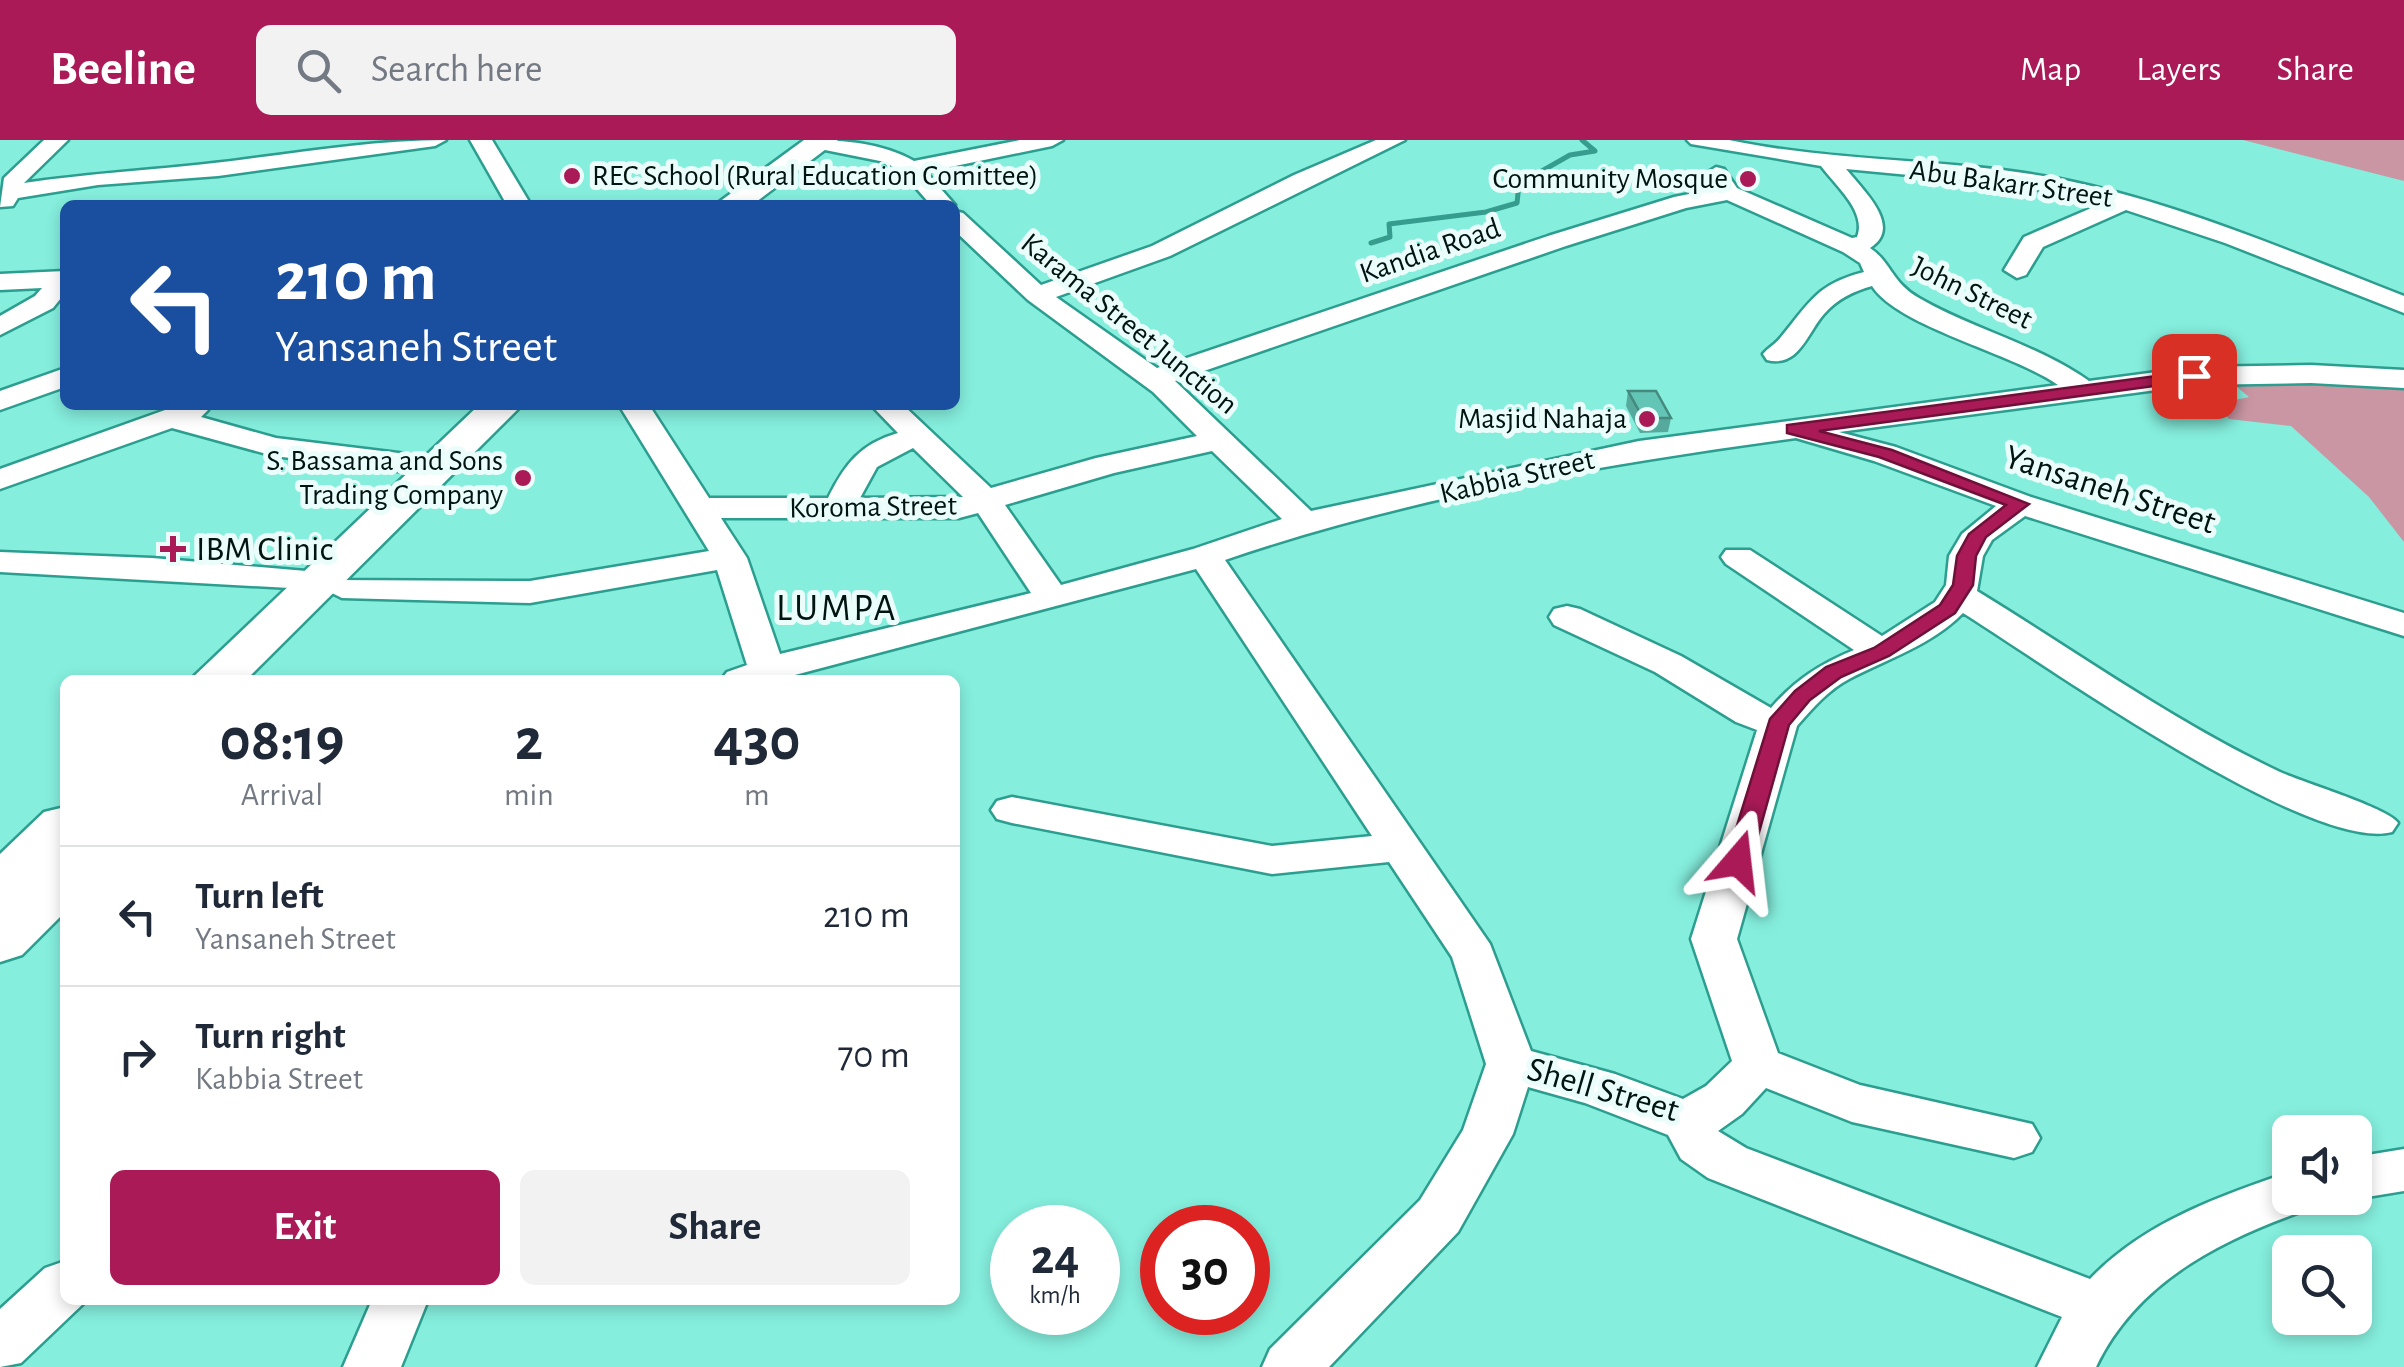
<!DOCTYPE html>
<html lang="en">
<head>
<meta charset="utf-8">
<style>
  :root { --surface:#fff; --page:#f2f2f3; --text:#1f2937; --muted:#747a83; --line:#e0e1e3; --accent:#a91a57 }
  body { margin:0; font-family:"Alegreya Sans",sans-serif; background:var(--page); color:var(--text); height:100vh; display:flex; flex-direction:column; font-size:38px; white-space:nowrap }
  * { box-sizing:border-box; margin:0 }
  p { font-size:32px; color:var(--muted) }
  .icon { flex:none; width:55px; height:55px; fill:none; stroke:currentColor; stroke-width:2; stroke-linecap:round; stroke-linejoin:round }
  .map { position:relative; flex:1; overflow:hidden }
  .details { position:absolute; left:60px; top:535px; width:900px; height:630px; display:flex; flex-direction:column; background:var(--surface); border-radius:15px; box-shadow:0 5px 15px #0003 }
  .details>* { flex:none }
  .guide { position:absolute; left:60px; top:60px; width:900px; height:210px; border-radius:15px; box-shadow:0 5px 15px #0003; background:#1a4fa0; color:#fff; overflow:hidden }
  .tools { position:absolute; left:2272px; top:975px; display:grid; gap:20px }
  .tools a { display:grid; place-items:center; width:100px; height:100px; border-radius:15px; background:var(--surface); box-shadow:0 5px 15px #0003; font-size:50px }
  .speed { position:absolute; left:990px; top:1065px; display:flex; gap:20px; font-size:50px; font-weight:700; text-align:center }
  .speed>* { display:grid; place-content:center; width:130px; height:130px; border-radius:50%; background:var(--surface); box-shadow:0 5px 15px #0003; line-height:1 }
  .speed small { font-size:25px; font-weight:400 }
  .speed .limit { border:15px solid #d22; background:#fff; color:#111 }
  .pin { position:absolute; display:grid; place-items:center; width:85px; height:85px; color:#fff; margin:-42px; border-radius:20px; box-shadow:0 5px 15px #0006 }
  .me { position:absolute; width:110px; margin:-55px; rotate:17deg; stroke-linejoin:round; filter:drop-shadow(0 0 8px #0008) }
  .turn { display:flex; align-items:center; gap:35px; height:210px; padding:0 50px; font-size:45px }
  .turn .icon { width:130px; height:130px; stroke-width:2.5 }
  .turn b { display:block; font-size:70px; line-height:85px }
  .eta { display:flex; justify-content:space-evenly; align-items:center; height:170px; text-align:center }
  .eta b { font-size:60px; font-weight:700; line-height:70px }
  .action { display:flex; gap:20px; margin-top:auto; padding:20px 50px }
  .action a { flex:1; height:115px; border-radius:15px; background:var(--accent); color:#fff; font-size:40px; font-weight:700; line-height:115px; text-align:center }
  .action a+a { background:var(--page); color:var(--text) }
  ul { padding:0; list-style:none }
  li { display:flex; align-items:center; gap:30px; height:140px; padding:0 50px; border-top:2px solid var(--line) }
  li div { flex:1 }
  li b { display:block; font-size:38px }
  li em { font-style:normal }
  header { display:flex; align-items:center; gap:60px; box-sizing:border-box; height:140px; padding:0 50px; background:var(--accent); color:#fff }
  header strong { font-size:48px }
  nav { display:flex; gap:55px; margin-inline-start:auto; font-size:35px }
  .search { width:700px; height:90px; background:var(--page); display:flex; align-items:center; gap:25px; box-sizing:border-box; padding:0 35px; border-radius:15px; color:var(--muted); font-size:38px }
  .map>svg:first-child { display:block }
  .green { fill:#ca96a3 }
  .lines { fill:none; stroke-linecap:round; stroke-linejoin:round }
  .stream { stroke:#359c8e; stroke-width:5 }
  .minor-casing { stroke:#2c9e8f; stroke-width:5 }
  .highway-casing { stroke:#2c9e8f; stroke-width:5 }
  .minor { fill:#fff; fill-rule:evenodd }
  .highway { fill:#fff; fill-rule:evenodd }
  .wall { fill:#55a99d }
  .building { fill:#63c5b6; stroke:#458a7f; stroke-width:2.5 }
  .route { fill:#a91a57; stroke:#6e1139; stroke-width:2.5 }
  .poi-dot { fill:#a91a57; stroke:#ebfdfa; stroke-width:4 }
  .labels { text-anchor:middle; dominant-baseline:central; stroke-width:10; stroke-linejoin:round; paint-order:stroke }
  .far-poi-label { font-size:30px; fill:#001411; stroke:#ebfdfa; text-anchor:end }
  .far-street-label { font-size:30px; fill:#001411; stroke:#ebfdfa }
  .street-label { font-size:35px; fill:#001411; stroke:#ebfdfa }
  .poi-label { font-size:35px; fill:#001411; stroke:#ebfdfa; text-anchor:start }
  .neighbourhood-label { font-size:38px; letter-spacing:2.5px; fill:#001411; stroke:#ebfdfa }
</style>
</head>
<body>
<header>
<strong>Beeline</strong>
<div class="search"><svg class="icon" aria-label="search" viewBox="0 0 24 24"><circle cx="10" cy="10" r="6"/><path d="M15 15l6 6"/></svg>Search here</div>
<nav><a>Map</a><a>Layers</a><a>Share</a></nav>
</header>
<div class="map">
<svg width="2404" height="1227" viewBox="0 0 2404 1227">
  <rect width="100%" height="100%" fill="#85eedd"/>
  <g class="green">
    <path d="M2243,0H2404V41Z"/>
    <path d="M2290,240L2404,246V402L2369,357L2291,286L2229,279L2216,264L2249,257L2230,241Z"/>
  </g>
  <g class="lines">
    <path class="stream" d="M1371,103L1390,97L1389,84L1486,72L1517,63L1519,44L1570,15L1595,11L1582,0"/>
    <g class="minor-casing">
      <g id="minor">
        <path d="M44,0H68L24,43C90,33 157,30 223,22C298,13 371,0 446,0L435,6L218,36L98,45L18,58L13,66L0,67L4,38Z"/>
        <path d="M470,0H492L531,65H507Z"/>
        <path d="M809,0C844,0 883,3 914,21L1020,0H1063L1052,6L926,32L955,65H931L903,33L885,22L810,7Z"/>
        <path d="M1376,0H1405L1170,116L1056,157L1157,228L1548,96L1674,57L1715,49L1705,34L1716,27L1724,29L1737,48L1852,98L1857,97C1867,72 1836,46 1821,26L1691,4L1687,0H1729C1838,23 1951,18 2060,39C2179,63 2291,112 2404,156V173L2225,103L2126,70L2043,107L2026,135L2017,138L2004,130L2024,97L2103,63L2014,45L1846,29C1862,49 1904,87 1870,108C1891,122 1892,143 1919,158C1974,190 2037,204 2089,241L2194,227L2311,225L2404,230V248L2311,243L2194,245L1839,292L1896,307L2031,357L2404,473V496L2025,376L1992,400L1983,416L1977,451C2077,512 2174,582 2280,632C2304,643 2388,668 2398,683L2392,692C2311,714 2040,521 1963,473C1932,505 1887,519 1849,539C1828,550 1812,569 1797,586L1737,799L1778,913L1860,945L2032,984L2040,998L2032,1012L2014,1018L1852,982L1766,948L1742,974L1718,991L1746,1008L2090,1139C2143,1083 2219,1056 2290,1032V1058H2315L2309,1069C2222,1099 2137,1141 2096,1227H2037L2062,1177L1708,1038L1681,1019L1668,995L1585,963L1528,947L1513,994L1458,1092L1329,1227H1262L1270,1209L1420,1060L1463,990L1486,924L1452,817L1389,722L1272,734L1012,683L997,679L991,670L997,661L1012,657L1272,706L1372,696L1196,429L776,540H721L727,532L747,525L717,430L530,463L342,458L326,450L0,432V412L152,418L318,432L334,440L530,441L709,411L619,265H649L709,358H828C845,324 860,304 898,293L871,265H903L991,348L1096,318L1197,296L1153,252L1028,160L955,91V71L963,73L1041,145L1152,106L1294,35ZM1727,60L1843,112L1860,123L1864,132C1817,144 1810,162 1781,197C1776,204 1769,207 1763,214L1767,220C1799,228 1807,193 1824,174C1837,159 1854,151 1872,146C1898,187 2013,213 2058,245L1639,301L1311,371L1175,241L1566,106L1686,68ZM1796,298L1874,321L1996,366L1962,394L1949,416L1946,445L1935,462L1882,496L1750,410H1726L1721,417L1726,424L1854,510C1820,524 1795,540 1771,568L1681,516L1580,469L1567,466L1554,469L1549,477L1554,485L1655,532L1736,582L1757,590L1691,799L1732,921L1706,946L1683,959L1615,934L1531,911L1490,804L1225,420C1408,357 1604,324 1796,298ZM913,308L963,357L860,358L877,327ZM1212,311L1282,379L1193,409L1061,445L1005,365L1114,333ZM978,373L1031,453L780,514L747,418L721,378H959Z"/>
        <path d="M65,131V153L53,168L0,195V176L35,156L42,148L0,150V134Z"/>
        <path d="M65,228V247L0,270V251Z"/>
        <path d="M179,265H204L208,270L201,277L276,298L439,318L450,320L455,327L450,334L439,336L274,316L172,288L0,349V329Z"/>
        <path d="M2404,1009V1051L2355,1059L2350,1058H2355V1017Z"/>
        <path d="M65,1121V1160L85,1162L21,1223L0,1227V1169L45,1128Z"/>
        <path d="M372,1160H428L401,1227H343Z"/>
      </g>
    </g>
    <g class="highway-casing">
      <g id="highway">
        <path d="M804,0H838L752,65H715Z"/>
        <path d="M479,265H522L246,540H190Z"/>
        <path d="M65,667V772L22,815L0,822V714L44,672Z"/>
      </g>
    </g>
    <use href="#minor" class="minor"/>
    <use href="#highway" class="highway"/>
  </g>
  <path class="wall" d="M1628,251L1671,278L1668,292L1640,293L1626,266Z"/>
  <path class="building" d="M1628,251H1656L1671,278H1643Z"/>
  <path class="route" d="M2194,231L2199,233V240L1819,291L1892,310L2029,364L1986,397L1976,416L1973,445L1955,473L1889,516L1841,537L1810,560L1789,585L1751,721L1738,729L1730,727L1726,721L1770,579L1795,551L1826,527L1874,508L1940,465L1953,445L1957,416L1969,394L2006,365L1879,317L1787,293V285Z"/>
  <g class="poi-dot">
    <circle cx="572" cy="36" r="10"/>
    <circle cx="1748" cy="39" r="10"/>
    <circle cx="1647" cy="279" r="10"/>
    <circle cx="523" cy="338" r="10"/>
    <path d="M168 394h10v10h10v10h-10v10h-10v-10h-10v-10h10z"/>
  </g>
  <g class="labels">
    <g class="far-poi-label">
      <text x="592" y="36" text-anchor="start">REC School (Rural Education Comittee)</text>
      <text x="1728" y="39">Community Mosque</text>
      <text x="1627" y="279">Masjid Nahaja</text>
      <text x="503" y="321">S. Bassama and Sons<tspan x="503" dy="34">Trading Company</tspan></text>
    </g>
    <g class="far-street-label">
      <text transform="translate(2011 44) rotate(8)">Abu Bakarr Street</text>
      <text transform="translate(1430 111) rotate(-19)">Kandia Road</text>
      <text transform="translate(1972 153) rotate(26)">John Street</text>
      <text transform="translate(1129 184) rotate(39)">Karama Street Junction</text>
      <text transform="translate(1517 337) rotate(-13)">Kabbia Street</text>
      <text transform="translate(873 367) rotate(-1)">Koroma Street</text>
    </g>
    <g class="street-label">
      <text transform="translate(2110 350) rotate(18)">Yansaneh Street</text>
      <text transform="translate(1603 950) rotate(16)">Shell Street</text>
    </g>
    <g class="poi-label">
      <text x="196" y="409">IBM Clinic</text>
    </g>
    <g class="neighbourhood-label">
      <text x="837" y="469">LUMPA</text>
    </g>
  </g>
</svg>
<div class="tools">
<a><svg class="icon" aria-label="sound" viewBox="0 0 24 24"><path d="M4 9h4l5-4v14l-5-4H4zM17 9q2 3 0 6"/></svg></a>
<a><svg class="icon" aria-label="search" viewBox="0 0 24 24"><circle cx="10" cy="10" r="6"/><path d="M15 15l6 6"/></svg></a>
</div>
<div class="speed"><div>24<small>km/h</small></div><div class="limit">30</div></div>
<div class="pin" style="left:2194px;top:236px;background:#d93025"><svg class="icon" aria-label="arrive" viewBox="0 0 24 24"><path d="M6 21V4h12l-3 4 3 4H6"/></svg></div>
<svg class="me" style="left:1738px;top:721px" viewBox="-20 -20 40 40"><path d="M0-17L14 15 0 8-14 15z" fill="#a91a57" stroke="#fff" stroke-width="4"/></svg>
<div class="guide">
<div class="turn"><svg class="icon" aria-label="left" viewBox="0 0 24 24"><path d="M17 20v-9H6M10 6l-5 5 5 5"/></svg><div><b>210 m</b>Yansaneh Street</div></div>
</div>
<section class="details">
<div class="eta">
<div><b>08:19</b><p>Arrival</p></div>
<div><b>2</b><p>min</p></div>
<div><b>430</b><p>m</p></div>
</div>
<ul>
<li><svg class="icon" aria-label="left" viewBox="0 0 24 24"><path d="M17 20v-9H6M10 6l-5 5 5 5"/></svg><div><b>Turn left</b><p>Yansaneh Street</p></div><em>210 m</em></li>
<li><svg class="icon" aria-label="right" viewBox="0 0 24 24"><path d="M7 20v-9h11M14 6l5 5-5 5"/></svg><div><b>Turn right</b><p>Kabbia Street</p></div><em>70 m</em></li>
</ul>
<div class="action"><a>Exit</a><a>Share</a></div>
</section>
</div>
</body>
</html>
